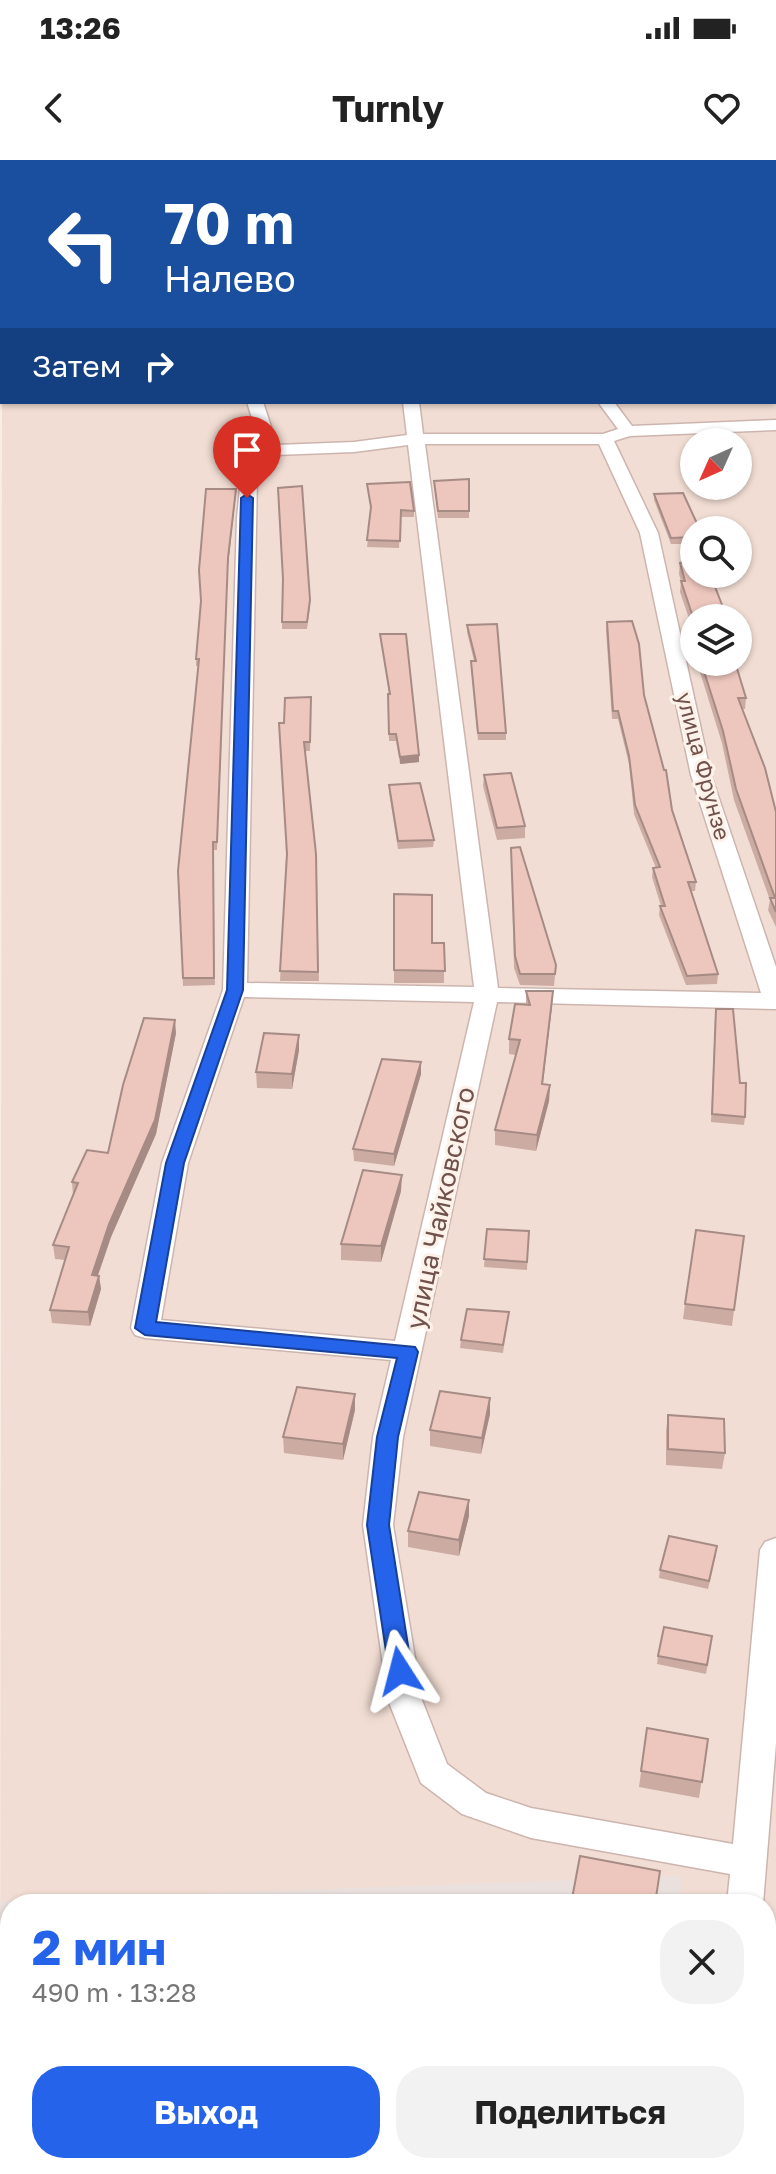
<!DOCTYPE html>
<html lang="ru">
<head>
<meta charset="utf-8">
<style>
  :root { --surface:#fff; --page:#f2f2f2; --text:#222; --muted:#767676; --accent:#2563eb }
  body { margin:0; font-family:"Golos Text",sans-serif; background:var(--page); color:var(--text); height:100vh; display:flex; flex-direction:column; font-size:30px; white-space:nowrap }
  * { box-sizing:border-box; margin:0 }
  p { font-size:26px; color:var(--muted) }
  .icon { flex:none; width:44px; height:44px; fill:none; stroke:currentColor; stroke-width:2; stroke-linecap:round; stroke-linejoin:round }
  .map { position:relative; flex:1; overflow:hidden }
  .side { position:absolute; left:0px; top:1734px; width:776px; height:280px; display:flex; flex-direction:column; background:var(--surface); border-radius:32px 32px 0 0; box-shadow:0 2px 6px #0004 }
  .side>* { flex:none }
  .top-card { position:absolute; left:0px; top:0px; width:776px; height:244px; box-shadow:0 2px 6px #0004; background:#1a4fa0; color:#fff; overflow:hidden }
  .needle { width:52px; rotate:225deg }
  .buttons { position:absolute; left:680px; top:268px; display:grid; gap:16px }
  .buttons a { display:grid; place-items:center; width:72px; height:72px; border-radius:50%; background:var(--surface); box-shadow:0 2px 6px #0004; font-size:40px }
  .pin { position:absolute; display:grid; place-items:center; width:68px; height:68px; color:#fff; margin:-82px -34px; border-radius:50% 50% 50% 0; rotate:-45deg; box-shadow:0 0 8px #0007 }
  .pin .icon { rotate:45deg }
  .me { position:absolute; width:88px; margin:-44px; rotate:351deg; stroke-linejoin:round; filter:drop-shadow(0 0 6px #0008) }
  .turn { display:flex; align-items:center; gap:28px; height:168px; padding:0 32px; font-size:36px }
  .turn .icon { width:104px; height:104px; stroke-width:2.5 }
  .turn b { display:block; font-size:56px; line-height:68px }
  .then { display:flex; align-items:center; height:76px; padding:0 32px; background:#0003; gap:16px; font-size:30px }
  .round { display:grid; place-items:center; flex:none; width:84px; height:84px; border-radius:32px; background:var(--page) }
  .summary { display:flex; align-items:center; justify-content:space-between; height:136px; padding:0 32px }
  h1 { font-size:48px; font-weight:700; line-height:60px; color:var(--accent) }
  .cta { display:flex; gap:16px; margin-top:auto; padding:16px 32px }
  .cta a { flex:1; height:92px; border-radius:32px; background:var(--accent); color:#fff; font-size:32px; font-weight:700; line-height:92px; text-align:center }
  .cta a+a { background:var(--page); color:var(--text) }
  .status { display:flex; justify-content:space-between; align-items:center; height:56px; padding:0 40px; background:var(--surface); direction:ltr }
  .status svg { height:22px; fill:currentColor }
  header { display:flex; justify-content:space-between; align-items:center; height:104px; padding:0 32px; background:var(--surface); font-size:36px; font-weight:700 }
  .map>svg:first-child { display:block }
  .residential { fill:#f1ddd3; fill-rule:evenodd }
  .industrial { fill:#eae1de }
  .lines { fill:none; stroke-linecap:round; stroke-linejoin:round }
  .street-casing { stroke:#cdb5af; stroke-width:3 }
  .street { fill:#fff; fill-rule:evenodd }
  .wall { fill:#ccaba3 }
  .shaded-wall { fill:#a68b85 }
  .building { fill:#edc7be; stroke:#a68b85; stroke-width:2 }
  .route { fill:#2563eb; stroke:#184099; stroke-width:2 }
  .labels { text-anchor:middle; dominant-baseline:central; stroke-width:6; stroke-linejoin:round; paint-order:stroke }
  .far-street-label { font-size:22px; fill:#70514c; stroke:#fdf2ea }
  .street-label { font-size:26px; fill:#70514c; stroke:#fdf2ea }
</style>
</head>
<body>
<div class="status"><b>13:26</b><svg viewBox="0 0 49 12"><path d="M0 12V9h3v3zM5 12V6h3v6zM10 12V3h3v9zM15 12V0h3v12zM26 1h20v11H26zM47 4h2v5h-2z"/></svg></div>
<header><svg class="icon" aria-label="back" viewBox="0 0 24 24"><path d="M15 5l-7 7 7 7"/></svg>Turnly<svg class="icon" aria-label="heart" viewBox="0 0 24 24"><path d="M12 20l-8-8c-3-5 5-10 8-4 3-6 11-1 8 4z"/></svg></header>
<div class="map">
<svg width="776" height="2014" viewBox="0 0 776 2014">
  <rect width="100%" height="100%" fill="#faede4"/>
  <path class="residential" d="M44,0H776V2014H0L2,240L774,242V2ZM694,282H738V326H694ZM694,370H738V414H694ZM694,458H738V502H694ZM10,1744H766V2004H10Z"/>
  <path class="industrial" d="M682,1716L679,1744H10V2004H649L648,2014H0V1741Z"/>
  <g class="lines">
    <g class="street-casing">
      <g id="street">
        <path d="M263,0H275L276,2H264Z"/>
        <rect x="523" y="0" width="12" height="2"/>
        <path d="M744,0H758L759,2H745Z"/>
        <path d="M774,21L776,22V32L774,31Z"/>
        <rect x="774" y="141" width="2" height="13"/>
        <path d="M247,242H263L277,285L354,282L407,275L403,242H419L423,274H603L618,269L598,242H614L632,266L776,260V270L630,276L614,281L658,373L711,615L776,807V849L497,842L403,1277L393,1365L422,1540L447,1604L486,1633L531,1648L733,1684L760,1390L765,1382L776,1378V1583L763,1744H727L730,1714L531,1678L462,1654L421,1623L388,1540L363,1365L373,1277L391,1200L145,1178L135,1175L131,1168L162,1003L223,830L237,358L241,318L262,290ZM425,284H599L640,373L691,615L761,833L498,828ZM408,285L474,827L247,823L257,318L275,295L354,292ZM244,837L474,842L395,1181L161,1160L188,1003Z"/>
        <rect x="702" y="2004" width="40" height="10"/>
      </g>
    </g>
    <use href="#street" class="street"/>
  </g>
  <g class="wall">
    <path d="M469,319V358H438L434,321Z"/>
    <path d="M367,324L414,351V357H401L399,388L367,387L371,351Z"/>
    <path d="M654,334L694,370V384H671L654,340Z"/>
    <path d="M236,335L228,405L217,690H213L215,825L183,826L178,711L198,506H196V499L201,441Z"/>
    <path d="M680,403L724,450L723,458H694V473L680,432L681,421L679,414Z"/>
    <path d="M283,421L310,447L307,469H282Z"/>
    <path d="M607,462L644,535L672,650L696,722L695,731H691L718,814L717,824L686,825L659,755L660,746H661L652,717L653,708H656L634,654L629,604L618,559H612L606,470Z"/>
    <path d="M467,465L506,573V580H478L471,508V501H474L467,472Z"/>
    <path d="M380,474L419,595V602L400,604L396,581H389L388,542L389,534Z"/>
    <path d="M701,502L746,538L745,549H742L776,652V767L768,750L770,740L734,640L722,583L700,512Z"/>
    <path d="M311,537L310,591H305L316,694L319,821H280L286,696L284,563Z"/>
    <path d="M484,615L525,666V678L497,680L483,626Z"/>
    <path d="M389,625L434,680L433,687L398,689L389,632Z"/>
    <path d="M511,688L556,805L554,826L520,825L514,808Z"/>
    <path d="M394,734L432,783H444V823H394Z"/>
    <path d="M526,831L552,846L542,924L550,925L549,941L536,991L495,985V970L516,895L509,894V879L526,845Z"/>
    <path d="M715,857L740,923L745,957L744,965L711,962Z"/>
    <path d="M176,873L156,974L111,1077L98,1116H99L101,1129L90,1166L52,1163L50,1150L65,1100L55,1099L53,1085L73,1035L72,1022L108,993Z"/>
    <path d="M299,890L292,929L257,928L256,912Z"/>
    <path d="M421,902V914L394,1006L354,1001L353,989Z"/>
    <path d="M401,1031L381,1102L341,1100V1084Z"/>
    <path d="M487,1069L529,1071L527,1110L484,1107Z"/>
    <path d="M685,1144L734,1150L732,1166L683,1159Z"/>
    <path d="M509,1152L503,1193L460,1188L461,1180Z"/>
    <path d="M355,1250L343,1300L284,1293L283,1277Z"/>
    <path d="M490,1254L481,1294L430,1286V1270Z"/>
    <path d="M668,1255L725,1293L722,1309L666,1305V1271Z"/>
    <path d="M469,1340V1356L459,1396L408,1387V1371Z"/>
    <path d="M716,1395L708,1429L659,1418L660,1410Z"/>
    <path d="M712,1476L706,1514L657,1504L658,1496Z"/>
    <path d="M647,1568L708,1579L699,1638L639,1627Z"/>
  </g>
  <g class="shaded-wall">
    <path d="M236,329L228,405L217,690L228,398Z"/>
    <path d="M419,595V602L400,604V597Z"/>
    <path d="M553,831L552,846L541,940L542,924Z"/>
    <path d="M175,860L176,873L156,974L111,1077L93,1129L92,1115Z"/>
    <path d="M299,875V890L292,929V914Z"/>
    <path d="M421,902V914L394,1006V994Z"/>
    <path d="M550,925L549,941L536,991L537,975Z"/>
    <path d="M402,1015L401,1031L381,1102V1086Z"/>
    <path d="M99,1116L101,1129L90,1166L88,1152Z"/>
    <path d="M355,1234V1250L343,1300V1284Z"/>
    <path d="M490,1238V1254L481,1294L482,1278Z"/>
    <path d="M469,1340V1356L459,1396V1380Z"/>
  </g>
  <g class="building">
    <path d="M320,0H353V2H319Z"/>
    <path d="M644,0H688L689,2H645Z"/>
    <path d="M469,319V351H438L434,321Z"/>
    <path d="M410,322L414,351L401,350L400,381L367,380L371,347L367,324Z"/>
    <path d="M302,326L310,440L307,462H282L283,419L278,328Z"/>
    <path d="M206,329H236L228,398L217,682H213L214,818H183L178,711L199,499H196L201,441L199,410Z"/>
    <path d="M683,333L700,370H694V377L671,378L654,334Z"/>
    <path d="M694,399V414H710L724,450H719L722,458H694V460L681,421H685L680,403Z"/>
    <path d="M632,461L639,484L644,535L664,610H666L672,650L696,722H688L718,814L687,816L660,746H665L653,708L660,707L635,645L629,596L618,551H613L607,462Z"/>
    <path d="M497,464L506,573H478L471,501H476L467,465Z"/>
    <path d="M380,474H406L419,595L400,597L396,574H389L388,534H390Z"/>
    <path d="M701,502H735L746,538H738L765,608L776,652V752L770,738H775L736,629L723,571Z"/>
    <path d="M311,537L310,582H304L316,694L318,812L280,811L287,694L279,563H284L285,538Z"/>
    <path d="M511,613L525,666L497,668L484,615Z"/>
    <path d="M420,623L434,680L398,681L389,625Z"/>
    <path d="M520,687L556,805L555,814H520L515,796L511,688Z"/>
    <path d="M394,734L432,735V783H444L445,811L394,810Z"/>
    <path d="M526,831H553L542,924L550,925L537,975L495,970L520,880L509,879L515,844L530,845Z"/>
    <path d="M716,849H733L740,923H746L745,957L712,954Z"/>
    <path d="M144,858L175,860L155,960L109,1064L92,1115L99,1116L88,1152L50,1150L69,1087L53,1085L78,1023L72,1022L87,990L108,993L123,925Z"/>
    <path d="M264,873L299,875L292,914L256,912Z"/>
    <path d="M382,899L421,902L394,994L353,989Z"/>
    <path d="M363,1010L402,1015L381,1086L341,1084Z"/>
    <path d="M487,1069L529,1071L527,1102L484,1099Z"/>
    <path d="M696,1070L744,1076L734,1150L685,1144Z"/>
    <path d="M467,1149L509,1152L503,1185L461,1180Z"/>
    <path d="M297,1227L355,1234L343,1284L283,1277Z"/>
    <path d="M440,1231L490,1238L482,1278L430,1270Z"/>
    <path d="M668,1255L724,1259L725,1293L668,1289Z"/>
    <path d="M419,1332L469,1340L459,1380L408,1371Z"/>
    <path d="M669,1376L717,1386L709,1421L660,1410Z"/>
    <path d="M664,1467L712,1476L707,1505L658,1496Z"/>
    <path d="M647,1568L708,1579L702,1622L641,1611Z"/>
    <path d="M580,1696L660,1711L655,1744H571Z"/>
    <path d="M10,1778V2004H157V2014H0V1779Z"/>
    <path d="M331,2004H638L637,2014H329Z"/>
  </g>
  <path class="route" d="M247,334L253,338L243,830L184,1003L156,1162L415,1187L418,1192L398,1277L389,1365L412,1511L408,1517L400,1520L392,1517L389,1511L367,1365L377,1277L397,1198L145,1175L135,1168L166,1003L227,830L241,338Z"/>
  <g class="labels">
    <g class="far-street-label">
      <text transform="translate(704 606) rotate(75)">улица Фрунзе</text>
    </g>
    <g class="street-label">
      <text transform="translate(440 1048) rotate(-78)">улица Чайковского</text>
    </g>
  </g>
</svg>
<div class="buttons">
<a><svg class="needle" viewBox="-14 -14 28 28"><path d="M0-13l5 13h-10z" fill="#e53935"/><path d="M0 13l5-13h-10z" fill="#767676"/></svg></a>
<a><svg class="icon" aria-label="search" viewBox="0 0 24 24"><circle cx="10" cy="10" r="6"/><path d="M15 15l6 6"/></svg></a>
<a><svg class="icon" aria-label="layers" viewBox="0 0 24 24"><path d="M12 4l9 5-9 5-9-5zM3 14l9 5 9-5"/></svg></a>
</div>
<div class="pin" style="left:247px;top:338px;background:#d93025"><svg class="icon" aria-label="arrive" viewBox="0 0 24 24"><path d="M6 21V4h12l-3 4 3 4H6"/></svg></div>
<svg class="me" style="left:400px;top:1511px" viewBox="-20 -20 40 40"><path d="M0-17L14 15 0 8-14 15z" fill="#2563eb" stroke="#fff" stroke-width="4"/></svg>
<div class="top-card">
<div class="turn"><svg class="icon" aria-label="left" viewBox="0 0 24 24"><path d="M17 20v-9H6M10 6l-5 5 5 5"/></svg><div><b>70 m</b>Налево</div></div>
<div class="then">Затем<svg class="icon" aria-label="right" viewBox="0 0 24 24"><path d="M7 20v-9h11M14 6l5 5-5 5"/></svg></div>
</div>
<section class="side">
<div class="summary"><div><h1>2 мин</h1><p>490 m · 13:28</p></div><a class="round"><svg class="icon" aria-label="close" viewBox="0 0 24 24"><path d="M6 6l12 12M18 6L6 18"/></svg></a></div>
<div class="cta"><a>Выход</a><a>Поделиться</a></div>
</section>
</div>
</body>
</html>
